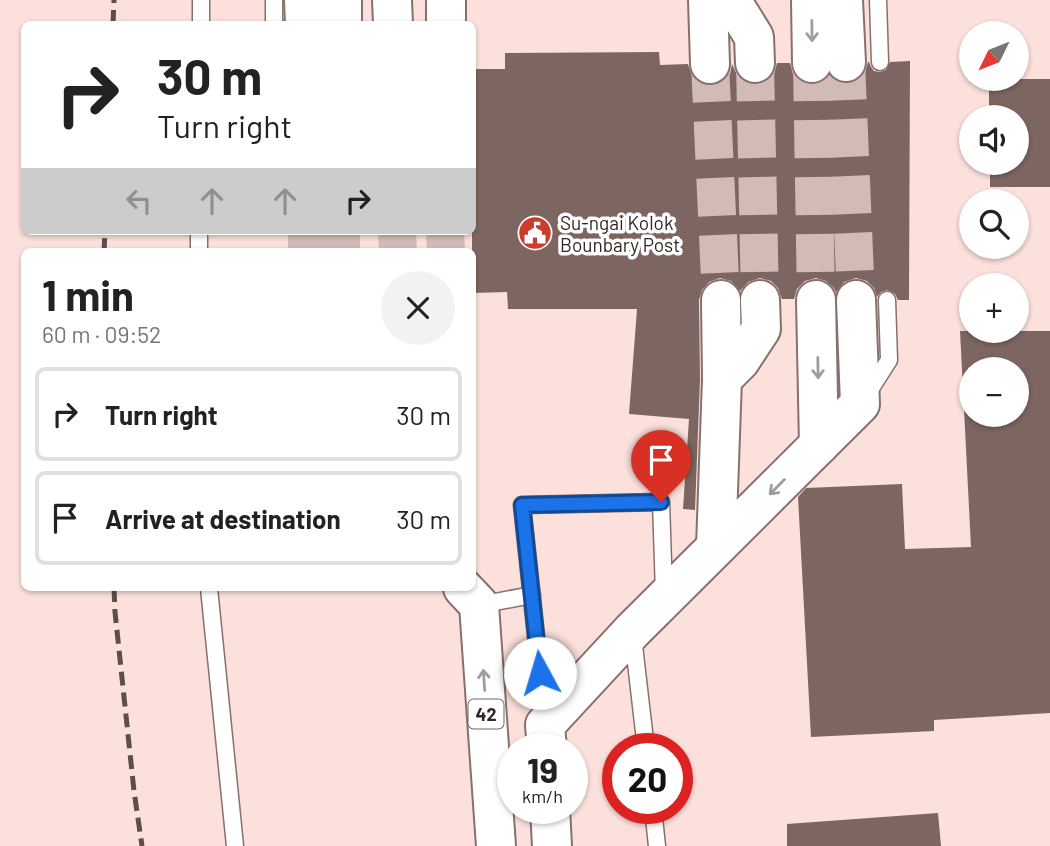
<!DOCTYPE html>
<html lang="en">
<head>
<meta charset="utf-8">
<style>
  :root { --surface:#fff; --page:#f2f2f2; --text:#222; --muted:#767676; --line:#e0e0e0 }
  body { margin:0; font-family:Barlow,sans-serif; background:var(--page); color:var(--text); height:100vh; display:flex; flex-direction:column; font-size:26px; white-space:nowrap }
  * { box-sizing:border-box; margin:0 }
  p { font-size:23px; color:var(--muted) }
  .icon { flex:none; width:38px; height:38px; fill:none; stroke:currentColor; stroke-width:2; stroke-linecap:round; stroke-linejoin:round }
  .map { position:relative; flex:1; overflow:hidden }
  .sheet { position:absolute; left:21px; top:248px; width:455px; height:343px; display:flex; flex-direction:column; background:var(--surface); border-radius:10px; box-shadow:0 2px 5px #0004 }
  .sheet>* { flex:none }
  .top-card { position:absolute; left:21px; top:21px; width:455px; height:214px; border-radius:10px; box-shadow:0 2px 5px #0004; background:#fff; color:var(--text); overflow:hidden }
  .needle { width:46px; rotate:227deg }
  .controls { position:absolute; left:959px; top:21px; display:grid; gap:14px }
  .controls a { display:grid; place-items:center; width:70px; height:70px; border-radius:50%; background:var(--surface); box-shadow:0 2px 5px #0004; font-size:35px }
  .speed { position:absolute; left:497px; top:733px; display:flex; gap:14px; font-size:35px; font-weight:700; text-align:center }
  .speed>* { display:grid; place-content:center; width:91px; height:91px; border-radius:50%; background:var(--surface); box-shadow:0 2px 5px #0004; line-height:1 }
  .speed small { font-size:18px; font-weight:400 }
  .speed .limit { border:10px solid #d22; background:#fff; color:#111 }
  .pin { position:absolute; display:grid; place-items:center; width:60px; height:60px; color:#fff; margin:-72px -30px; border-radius:50% 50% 50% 0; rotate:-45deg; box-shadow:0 0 7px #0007 }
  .pin .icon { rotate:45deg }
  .me { position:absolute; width:77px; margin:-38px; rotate:354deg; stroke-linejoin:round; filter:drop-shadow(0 0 5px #0008) }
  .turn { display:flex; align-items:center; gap:24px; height:147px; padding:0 21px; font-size:32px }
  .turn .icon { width:91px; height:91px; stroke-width:2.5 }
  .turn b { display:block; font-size:49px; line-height:60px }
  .lanes { display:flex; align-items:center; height:66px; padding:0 21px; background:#0003; justify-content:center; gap:35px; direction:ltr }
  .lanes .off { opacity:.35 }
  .round { display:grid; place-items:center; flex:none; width:74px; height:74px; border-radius:37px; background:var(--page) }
  .summary { display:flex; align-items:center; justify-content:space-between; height:119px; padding:0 21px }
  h1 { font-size:42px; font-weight:700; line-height:52px }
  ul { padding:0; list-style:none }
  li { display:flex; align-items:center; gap:21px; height:94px; margin:0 14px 10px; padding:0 7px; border:4px solid var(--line); border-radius:10px }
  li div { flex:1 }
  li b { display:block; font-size:26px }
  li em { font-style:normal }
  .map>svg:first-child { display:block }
  .building { fill:#7d6662; fill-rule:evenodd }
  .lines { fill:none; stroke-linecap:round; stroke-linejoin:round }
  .trunk-tunnel { stroke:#d2bbb7; stroke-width:38; stroke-dasharray:38 19; stroke-linecap:butt }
  .service-casing { stroke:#88706c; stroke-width:19 }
  .trunk-casing { stroke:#88706c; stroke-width:42 }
  .service { stroke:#fff; stroke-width:16 }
  .trunk { stroke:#fff; stroke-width:38 }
  .rail { stroke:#5c4e4c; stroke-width:5; stroke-dasharray:14 7; stroke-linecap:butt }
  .oneway { stroke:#a29d9d }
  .route-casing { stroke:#114b97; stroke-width:18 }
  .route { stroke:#1a73e8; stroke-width:12 }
  .labels { text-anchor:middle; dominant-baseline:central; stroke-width:7; stroke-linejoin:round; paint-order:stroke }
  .shield { fill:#fff; stroke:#6e6766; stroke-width:2 }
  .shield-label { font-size:18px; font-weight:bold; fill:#302625 }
  .poi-label { font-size:19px; fill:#302625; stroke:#fff; text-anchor:start }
</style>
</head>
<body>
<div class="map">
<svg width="1050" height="846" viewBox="0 0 1050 846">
  <rect width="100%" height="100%" fill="#fbe0db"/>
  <g class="building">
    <path d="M659,52L660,65L688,64L692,76L700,84L710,86L722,82L730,74L732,64L737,75L744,82L755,85L767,81L774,74L777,63H790L793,74L801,82L813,85L823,82L829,76L837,82L846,84L857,81L865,73L868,62H869L871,67L874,71L880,72L886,70L890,62L910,61L909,300H898L895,294L887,290L881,292L877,297L874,288L867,281L856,278L844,282L836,293L834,288L826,281L816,278L805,281L797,289L794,299H782L778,288L771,281L760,278L748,282L740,291L731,281L720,278L709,282L702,290L699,300L700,379L695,510L683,509L689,419L629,414L637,309H508L507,292L472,293V69H505V53Z"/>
    <path d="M989,79H1050V187H990V163H1017V117H989Z"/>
    <path d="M960,331H1050V713L934,720V731L811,737L798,497L806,488L902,484L905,549L971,547ZM971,369H1017V415H971Z"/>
    <path d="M938,813L941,846H787V824Z"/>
  </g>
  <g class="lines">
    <g class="trunk-tunnel">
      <path d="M846,62L856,300"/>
      <path d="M755,63L760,300"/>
      <path d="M812,63L816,300"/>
      <path d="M710,64L721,300"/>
      <path d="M307,231V252"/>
      <path d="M341,231V252"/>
      <path d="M397,231L398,252"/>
      <path d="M445,231L446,252"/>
    </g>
    <g class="service-casing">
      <g id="service">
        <path d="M878,0L880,62"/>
        <path d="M201,24V0"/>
        <path d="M274,24V0"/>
        <path d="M199,252V231"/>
        <path d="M868,393L889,360L887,300"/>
        <path d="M209,588L235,846"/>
        <path d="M479,605L532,595"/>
        <path d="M633,637L646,749"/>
        <path d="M545,720L522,505L661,502L664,593"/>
        <path d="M653,808L657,846"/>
      </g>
    </g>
    <g class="trunk-casing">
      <g id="trunk">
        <path d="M304,0L305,24"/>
        <path d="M342,0V24"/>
        <path d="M392,0L393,24"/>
        <path d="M446,0V24"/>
        <path d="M708,0L710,64"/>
        <path d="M731,0L754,37L755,63"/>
        <path d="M811,0L812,63"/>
        <path d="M843,0L846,62"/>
        <path d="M816,300L819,445"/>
        <path d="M722,379L740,361L761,329L760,300"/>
        <path d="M716,547L722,379L721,300"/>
        <path d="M463,588L479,605L496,846"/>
        <path d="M547,749L545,725L632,631L860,404L856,300"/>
        <path d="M550,808L552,846"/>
      </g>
    </g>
    <use href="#service" class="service"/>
    <use href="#trunk" class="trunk"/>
    <g class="rail">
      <path d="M113,24L114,0"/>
      <path d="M104,252L105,231"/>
      <path d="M114,588L115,612L134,791L142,846"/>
    </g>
  </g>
  <defs><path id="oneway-shaft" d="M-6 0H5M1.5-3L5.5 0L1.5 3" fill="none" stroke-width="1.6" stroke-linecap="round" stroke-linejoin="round" transform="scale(1.75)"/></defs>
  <g class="oneway">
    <use href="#oneway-shaft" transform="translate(812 31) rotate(89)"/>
    <use href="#oneway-shaft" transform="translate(818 368) rotate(89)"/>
    <use href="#oneway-shaft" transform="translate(777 487) rotate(135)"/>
    <use href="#oneway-shaft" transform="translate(484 680) rotate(-94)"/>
  </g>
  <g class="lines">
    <g class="route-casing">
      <path id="route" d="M540,673L522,505L661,502"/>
    </g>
    <use href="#route" class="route"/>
  </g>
  <defs>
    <g id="civic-disc" transform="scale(1.75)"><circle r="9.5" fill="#c93d2b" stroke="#fff"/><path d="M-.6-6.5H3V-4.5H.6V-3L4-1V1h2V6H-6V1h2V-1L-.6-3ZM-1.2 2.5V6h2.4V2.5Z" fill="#fff"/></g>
  </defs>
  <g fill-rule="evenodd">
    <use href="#civic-disc" x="535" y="233"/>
  </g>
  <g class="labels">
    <rect class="shield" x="468.5" y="699.5" width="35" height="29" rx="5"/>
    <g class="shield-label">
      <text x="486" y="714">42</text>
    </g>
    <g class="poi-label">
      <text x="560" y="222">Su-ngai Kolok<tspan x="560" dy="22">Bounbary Post</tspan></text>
    </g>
  </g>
</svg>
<div class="controls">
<a><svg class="needle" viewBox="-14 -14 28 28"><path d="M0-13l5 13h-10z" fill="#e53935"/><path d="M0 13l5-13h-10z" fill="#767676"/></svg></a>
<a><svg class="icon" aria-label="sound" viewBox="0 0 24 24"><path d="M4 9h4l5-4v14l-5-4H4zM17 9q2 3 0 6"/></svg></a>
<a><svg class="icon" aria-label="search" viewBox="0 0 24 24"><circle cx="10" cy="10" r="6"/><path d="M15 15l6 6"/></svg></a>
<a>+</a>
<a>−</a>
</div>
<div class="speed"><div>19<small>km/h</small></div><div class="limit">20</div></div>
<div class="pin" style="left:661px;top:502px;background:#d93025"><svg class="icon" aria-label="arrive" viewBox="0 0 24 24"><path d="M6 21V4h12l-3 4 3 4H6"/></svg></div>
<svg class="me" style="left:540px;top:673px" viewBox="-20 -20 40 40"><circle r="19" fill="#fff"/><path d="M0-13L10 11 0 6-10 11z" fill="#1a73e8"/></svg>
<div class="top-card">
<div class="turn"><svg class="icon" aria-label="right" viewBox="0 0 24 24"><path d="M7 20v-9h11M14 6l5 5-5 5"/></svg><div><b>30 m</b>Turn right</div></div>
<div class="lanes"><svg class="icon off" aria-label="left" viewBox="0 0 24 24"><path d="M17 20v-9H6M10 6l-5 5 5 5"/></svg><svg class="icon off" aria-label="ahead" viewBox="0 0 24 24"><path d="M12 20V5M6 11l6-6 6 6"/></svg><svg class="icon off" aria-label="ahead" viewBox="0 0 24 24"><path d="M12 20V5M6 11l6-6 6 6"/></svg><svg class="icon" aria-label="right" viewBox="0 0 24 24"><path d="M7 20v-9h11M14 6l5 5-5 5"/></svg></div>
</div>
<section class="sheet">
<div class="summary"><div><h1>1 min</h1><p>60 m · 09:52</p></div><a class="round"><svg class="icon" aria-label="close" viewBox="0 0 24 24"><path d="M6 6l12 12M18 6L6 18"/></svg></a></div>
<ul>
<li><svg class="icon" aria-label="right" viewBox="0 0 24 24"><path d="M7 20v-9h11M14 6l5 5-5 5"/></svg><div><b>Turn right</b></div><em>30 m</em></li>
<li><svg class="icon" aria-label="arrive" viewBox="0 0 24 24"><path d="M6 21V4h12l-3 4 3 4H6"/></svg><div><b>Arrive at destination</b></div><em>30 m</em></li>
</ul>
</section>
</div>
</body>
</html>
